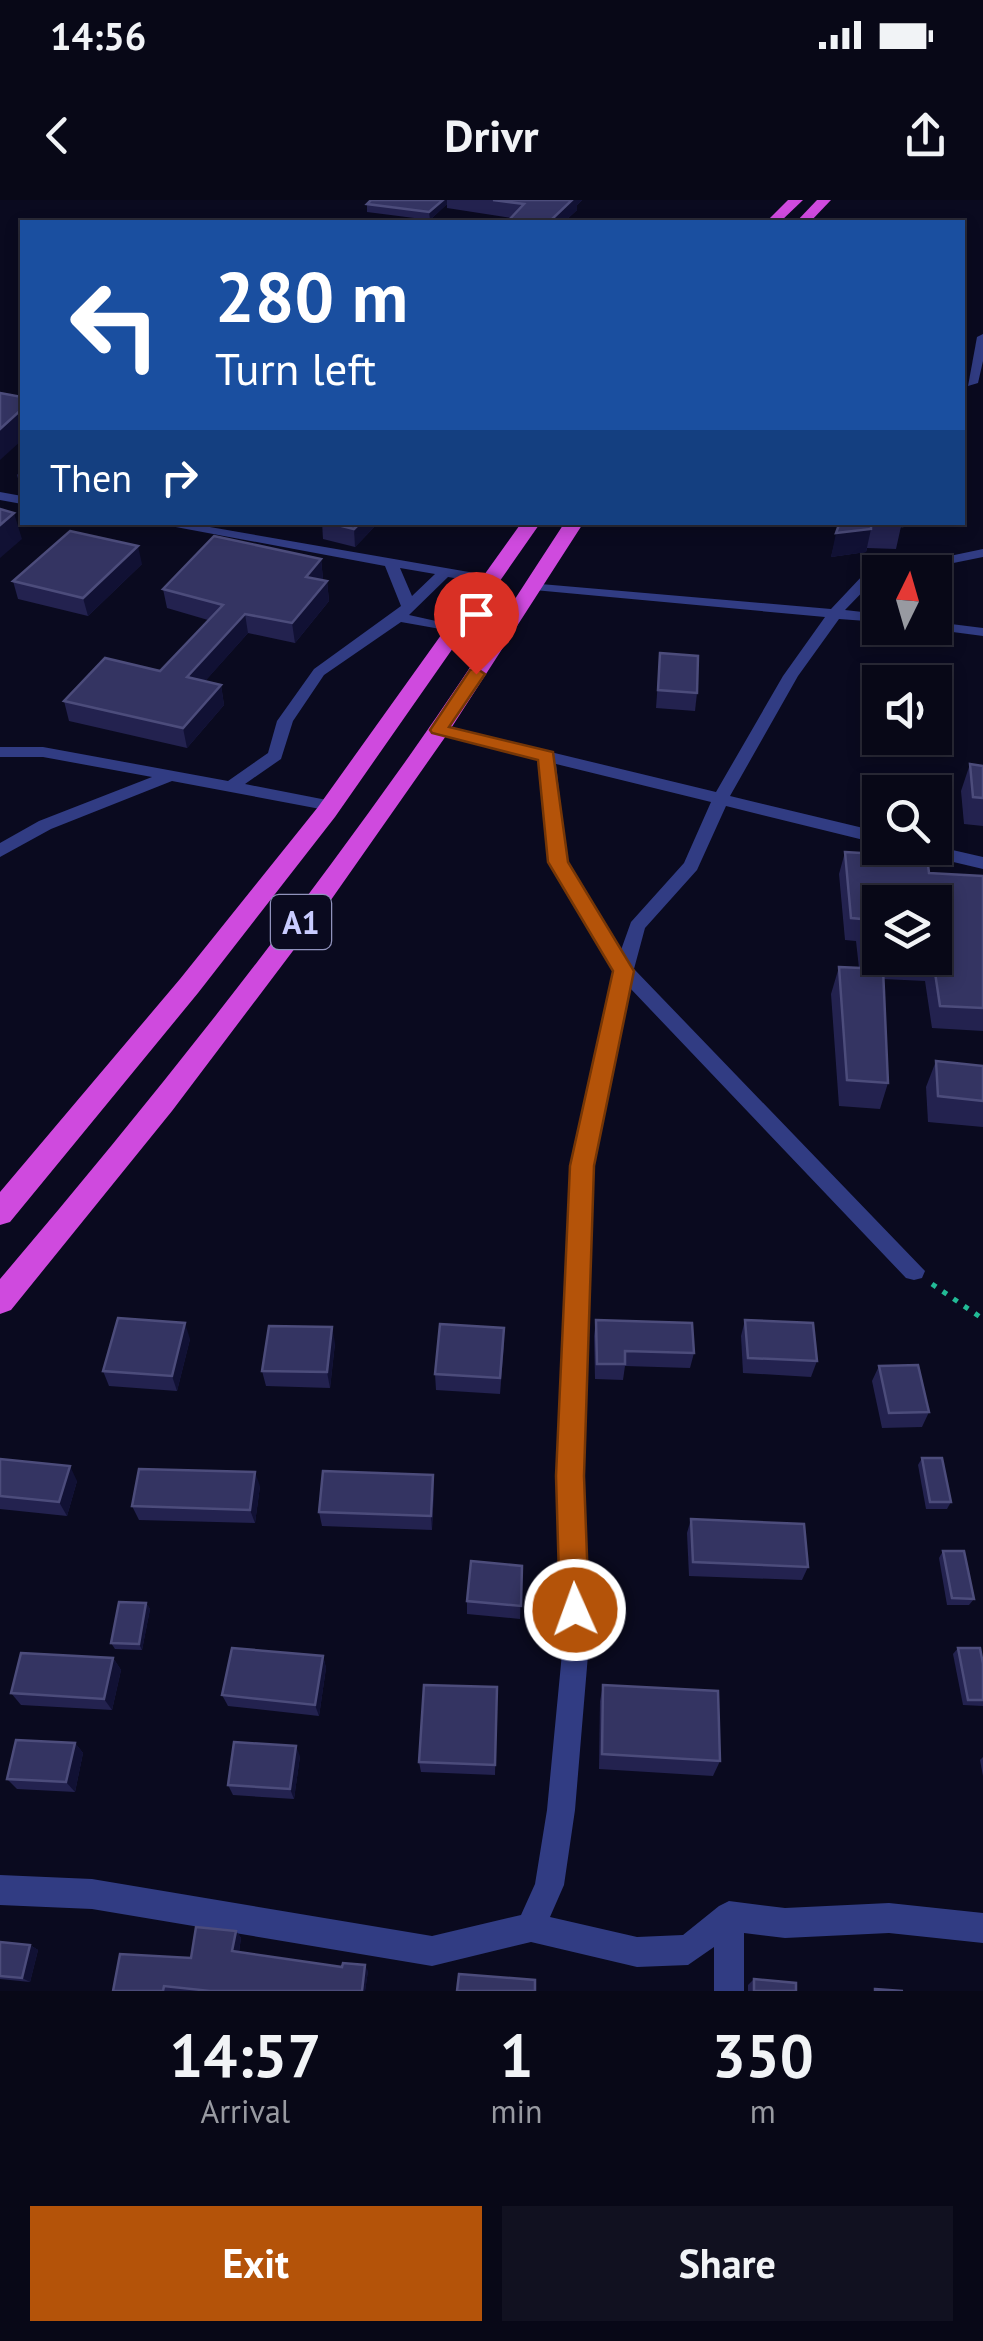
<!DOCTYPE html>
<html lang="en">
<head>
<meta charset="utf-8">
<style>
  :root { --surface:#080817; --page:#111120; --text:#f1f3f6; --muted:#989aa1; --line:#292936; --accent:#b45309 }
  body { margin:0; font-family:"PT Sans",sans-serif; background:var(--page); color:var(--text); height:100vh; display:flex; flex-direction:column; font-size:38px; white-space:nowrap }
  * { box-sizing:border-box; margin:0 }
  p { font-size:32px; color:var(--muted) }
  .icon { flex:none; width:55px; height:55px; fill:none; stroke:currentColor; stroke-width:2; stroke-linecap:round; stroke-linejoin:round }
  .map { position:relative; height:1791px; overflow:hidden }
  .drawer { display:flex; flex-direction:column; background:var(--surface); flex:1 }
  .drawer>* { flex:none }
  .hud { position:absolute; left:20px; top:20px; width:945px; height:305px; border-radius:0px; box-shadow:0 5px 15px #0003,0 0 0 2px var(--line); background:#1a4fa0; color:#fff; overflow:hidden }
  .needle { width:65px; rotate:5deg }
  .buttons { position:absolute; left:862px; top:355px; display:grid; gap:20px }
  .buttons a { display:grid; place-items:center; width:90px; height:90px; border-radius:0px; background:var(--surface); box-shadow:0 5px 15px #0003,0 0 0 2px var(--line); font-size:50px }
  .pin { position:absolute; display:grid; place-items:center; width:85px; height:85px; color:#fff; margin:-102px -42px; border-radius:50% 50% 50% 0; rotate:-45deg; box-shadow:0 0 10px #0007 }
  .pin .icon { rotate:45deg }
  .me { position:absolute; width:110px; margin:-55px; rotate:358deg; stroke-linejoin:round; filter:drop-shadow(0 0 8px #0008) }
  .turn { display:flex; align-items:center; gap:35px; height:210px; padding:0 30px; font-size:45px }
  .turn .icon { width:130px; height:130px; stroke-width:2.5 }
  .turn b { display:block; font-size:70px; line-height:85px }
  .then { display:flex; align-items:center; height:95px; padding:0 30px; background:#0003; gap:20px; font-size:38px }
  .eta { display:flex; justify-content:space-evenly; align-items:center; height:170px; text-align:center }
  .eta b { font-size:60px; font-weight:600; line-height:70px }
  .cta { display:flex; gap:20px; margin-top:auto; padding:20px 30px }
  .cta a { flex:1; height:115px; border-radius:0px; background:var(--accent); color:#fff; font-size:40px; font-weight:600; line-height:115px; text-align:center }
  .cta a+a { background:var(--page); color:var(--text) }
  .status { display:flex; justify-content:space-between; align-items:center; height:70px; padding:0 50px; background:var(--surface); direction:ltr }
  .status svg { height:28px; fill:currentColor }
  header { display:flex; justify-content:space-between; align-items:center; height:130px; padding:0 30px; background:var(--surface); font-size:45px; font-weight:600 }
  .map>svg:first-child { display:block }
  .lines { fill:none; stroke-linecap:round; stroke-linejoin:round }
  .path { stroke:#22ba96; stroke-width:5; stroke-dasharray:5 8; stroke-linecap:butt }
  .minor { fill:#313c83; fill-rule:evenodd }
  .trunk { fill:#cf4ade; fill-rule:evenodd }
  .wall { fill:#23224f; fill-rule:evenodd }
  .shaded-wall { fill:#111134 }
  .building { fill:#343462; stroke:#4c4c7b; stroke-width:2.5 }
  .route { fill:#b45309; stroke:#753606; stroke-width:2.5 }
  .labels { text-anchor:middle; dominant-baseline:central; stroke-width:10; stroke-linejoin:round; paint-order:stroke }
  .shield { fill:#0a0a1f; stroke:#9092bc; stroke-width:2.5 }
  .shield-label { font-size:32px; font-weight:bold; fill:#c9ccff }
</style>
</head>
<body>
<div class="status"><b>14:56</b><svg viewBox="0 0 49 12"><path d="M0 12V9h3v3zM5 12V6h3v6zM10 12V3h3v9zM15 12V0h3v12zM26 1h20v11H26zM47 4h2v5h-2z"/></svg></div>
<header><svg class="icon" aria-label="back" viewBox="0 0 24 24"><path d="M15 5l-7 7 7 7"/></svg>Drivr<svg class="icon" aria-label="share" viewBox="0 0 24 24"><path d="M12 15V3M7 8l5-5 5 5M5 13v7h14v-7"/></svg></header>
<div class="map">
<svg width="983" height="1791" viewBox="0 0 983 1791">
  <rect width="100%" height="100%" fill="#0a0a1f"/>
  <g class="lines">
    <path class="path" d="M932,1084L983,1119"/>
    <g class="minor">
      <path d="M983,134V161L978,183L968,186L977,137Z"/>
      <path d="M0,292L22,296V304L0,300Z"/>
      <path d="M149,322H181L492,376L499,380L492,384L448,377L409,415L463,427V433L401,422L324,475L293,521L281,559L245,584L337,602V610L331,611L172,581L51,629L0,657V643L39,621L152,577L43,557H0V547H43L228,581L268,553L277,521L314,469L401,406L385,366ZM400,368L435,374L412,396Z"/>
      <path d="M983,349V357L909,372H880V379L874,380L845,410L880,414V422L839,419L798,476L730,596L880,632V644L726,606L697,670L645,728L634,769L925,1071L922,1078L914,1080L906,1078L630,788L592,966L582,1276L589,1443L575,1610L564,1685L550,1717L637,1737L683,1735L719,1706L729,1701L785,1708L889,1703L983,1713V1743L889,1733L785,1738L744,1733V1791H714V1747L688,1765L637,1767L531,1742L432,1766L92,1709L0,1705V1675L92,1679L432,1736L521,1715L535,1684L547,1610L563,1443L558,1276L572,966L615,771L549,661L539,560L433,533L431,530L439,525L716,592L783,476L825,417L534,390L527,386L529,383L831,409L864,374ZM556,564L711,602L684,663L631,722L621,750L567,661Z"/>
      <path d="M935,422L983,428V436L930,429L935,428Z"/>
      <path d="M935,646L983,657V669L911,652L908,648Z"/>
    </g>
    <g class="trunk">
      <path d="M788,0H803L780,22H766Z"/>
      <path d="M817,0H831L810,22H796Z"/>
      <path d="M522,322H541L335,617L198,793L10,1022L0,1025V992L180,779L318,607Z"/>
      <path d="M565,322H584L448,533L326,707L172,911L11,1110L0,1114V1079C144,910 282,736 410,555C464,479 514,400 565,322Z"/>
    </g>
  </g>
  <g class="wall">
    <path d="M371,0H582L577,5V10L564,22H509L511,18L447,8V4L430,20L367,12V4Z"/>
    <path d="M22,269V292L17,275Z"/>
    <path d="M322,322H379L355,347L323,339Z"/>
    <path d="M840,322H902L896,349L867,348L866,352L831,357Z"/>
    <path d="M321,359L323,379L322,380L327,381L329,401L295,443L248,433L205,481L221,485L224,505L187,548L69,521L64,501L160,471L208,420L167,408L163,389Z"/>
    <path d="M142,364L88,416L18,399L13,381Z"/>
    <path d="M660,453L697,493L695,511L656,508Z"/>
    <path d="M970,564L983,566V626L964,624L961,591Z"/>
    <path d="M845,652L929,673L983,676V831L932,828L925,781L883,779L888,883L880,909L839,906L831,794L839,767L859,768L856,741L845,740L839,674ZM880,702L935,758H880Z"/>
    <path d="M936,861L983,866V927L928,922L926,887Z"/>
    <path d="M596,1120L694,1153L690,1168L625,1166L623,1180L595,1179L594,1136Z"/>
    <path d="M745,1120L817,1161L811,1177L743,1173L741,1136Z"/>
    <path d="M190,1139L177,1191L109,1186L103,1171Z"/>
    <path d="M335,1143L330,1188L266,1186L262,1171Z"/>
    <path d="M504,1144L500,1194L436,1190L435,1174Z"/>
    <path d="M879,1166L929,1212L922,1227L882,1228L872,1181Z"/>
    <path d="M922,1258L951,1302L947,1309H926L918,1265Z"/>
    <path d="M0,1259L77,1281L67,1316L0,1309Z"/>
    <path d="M433,1275L434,1289L432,1330L322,1326L319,1312Z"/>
    <path d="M260,1286L255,1323L139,1320L132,1306Z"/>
    <path d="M691,1319L808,1367L802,1380L689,1376L687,1333Z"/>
    <path d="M943,1351L974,1399L969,1405H947L939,1358Z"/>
    <path d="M522,1366L520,1419L467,1414V1401Z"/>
    <path d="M146,1403L150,1409L142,1450L115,1449L111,1443Z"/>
    <path d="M958,1448L983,1464V1506L963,1505L953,1454Z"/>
    <path d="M323,1456L326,1468L319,1516L228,1506L222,1495Z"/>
    <path d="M113,1458L121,1470L112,1510L21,1505L11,1493Z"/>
    <path d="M603,1485L720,1561L713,1576L599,1569L600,1501Z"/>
    <path d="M497,1487L495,1575L421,1572L419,1562Z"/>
    <path d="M75,1543L83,1553L75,1592L17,1589L7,1579Z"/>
    <path d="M300,1556L294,1599L233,1595L228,1585Z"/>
    <path d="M983,1557V1576L980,1560Z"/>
    <path d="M236,1731L241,1738L239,1752L368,1771L365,1791H113L191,1758Z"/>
    <path d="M0,1742L30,1745L38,1750L30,1782L0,1779Z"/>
    <path d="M754,1779L796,1791H748V1785Z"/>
  </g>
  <g class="shaded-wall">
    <path d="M443,0H447V4L430,20L429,12Z"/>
    <path d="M572,0H582L577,5V10L564,22H549Z"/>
    <path d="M22,209V240L0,260V229Z"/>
    <path d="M14,313L22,339L0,358V325Z"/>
    <path d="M361,322H379L355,347L354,329Z"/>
    <path d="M871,329L866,352L831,357L836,333Z"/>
    <path d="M138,346L142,364L88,416L83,398Z"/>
    <path d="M321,359L323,379L308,396L306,377Z"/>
    <path d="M327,381L329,401L295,443L292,423Z"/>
    <path d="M245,414L248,433L191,497L187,477Z"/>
    <path d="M221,485L224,505L187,548L183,528Z"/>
    <path d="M185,1123L190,1139L177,1191L172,1176Z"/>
    <path d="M332,1127L335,1143L330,1188L327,1172Z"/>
    <path d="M70,1266L77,1281L67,1316L59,1302Z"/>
    <path d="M255,1272L260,1286L255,1323L250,1310Z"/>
    <path d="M433,1275L434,1289L432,1330L431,1316Z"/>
    <path d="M146,1403L150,1409L142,1450L139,1444Z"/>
    <path d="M323,1456L326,1468L319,1516L315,1505Z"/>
    <path d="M113,1458L121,1470L112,1510L104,1499Z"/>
    <path d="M75,1543L83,1553L75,1592L66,1582Z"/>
    <path d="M296,1546L300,1556L294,1599L290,1589Z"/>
    <path d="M236,1731L241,1738L238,1757L232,1751Z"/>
    <path d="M30,1745L38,1750L30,1782L22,1778Z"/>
    <path d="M365,1765L368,1771L365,1791H362Z"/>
  </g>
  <g class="building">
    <path d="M371,0H443L429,12L367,4Z"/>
    <path d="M493,0H572L549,22H528L509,20L524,4Z"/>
    <path d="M0,193L22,197V209L0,229Z"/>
    <path d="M0,309L14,313L0,325Z"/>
    <path d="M326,322H361L354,329Z"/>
    <path d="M840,322H902V326L871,324V329L836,333Z"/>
    <path d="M70,331L138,346L83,398L13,381Z"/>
    <path d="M214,336L321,359L306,377L327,381L292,423L245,414L187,477L221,485L183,528L64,501L105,458L160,471L223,405L163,389Z"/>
    <path d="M660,453L698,456L697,493L658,490Z"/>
    <path d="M970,564L983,566V598L973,597Z"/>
    <path d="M845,652L927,657L929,673L983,676V808L940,806L933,759L907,758H935V702H880V756H867L862,719L851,718Z"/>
    <path d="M839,767L883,769L888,883L847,880Z"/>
    <path d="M936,861L983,866V901L938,896Z"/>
    <path d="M118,1118L185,1123L172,1176L103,1171Z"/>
    <path d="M596,1120L692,1123L694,1153L625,1151V1164H597Z"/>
    <path d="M745,1120L813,1123L817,1161L748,1158Z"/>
    <path d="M440,1124L504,1128L500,1178L435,1174Z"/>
    <path d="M269,1126L332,1127L327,1172L262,1171Z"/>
    <path d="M918,1165L929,1212L889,1213L879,1166Z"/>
    <path d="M922,1258H942L951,1302H930Z"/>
    <path d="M0,1259L70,1266L59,1302L0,1296Z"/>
    <path d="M139,1269L255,1272L250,1310L132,1306Z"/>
    <path d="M323,1271L433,1275L431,1316L319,1312Z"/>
    <path d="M691,1319L804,1324L808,1367L693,1362Z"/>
    <path d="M943,1351H964L974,1399L952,1398Z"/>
    <path d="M471,1361L522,1366L521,1406L467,1401Z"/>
    <path d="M119,1402L146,1403L139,1444L111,1443Z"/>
    <path d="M232,1448L323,1456L315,1505L222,1495Z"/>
    <path d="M958,1448H980L983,1464V1500H968Z"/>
    <path d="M21,1453L113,1458L104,1499L11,1493Z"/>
    <path d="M424,1485L497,1487L495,1565L419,1562Z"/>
    <path d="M603,1485L718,1491L720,1561L602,1554Z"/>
    <path d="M16,1540L75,1543L66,1582L7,1579Z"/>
    <path d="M234,1542L296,1546L290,1589L228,1585Z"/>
    <path d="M196,1727L236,1731L232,1751L342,1767L343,1763L365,1765L362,1791H210L164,1786L163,1791H113L120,1754L191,1758Z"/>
    <path d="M0,1742L30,1745L22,1778L0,1776Z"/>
    <path d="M459,1774L535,1780V1791H457Z"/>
    <path d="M754,1779L796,1783V1791H754Z"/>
    <path d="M875,1789L903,1791H875Z"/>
  </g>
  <path class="route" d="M476,468L485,474L449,527L553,552L568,662L634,771L594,966L584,1276L589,1410L585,1421L575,1425L564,1421L560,1410L556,1276L570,966L613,771L548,662L538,560L432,533L430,530L470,470Z"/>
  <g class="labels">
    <rect class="shield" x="271" y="695" width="60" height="54" rx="8"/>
    <g class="shield-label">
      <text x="301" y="722">A1</text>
    </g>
  </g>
</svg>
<div class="buttons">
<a><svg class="needle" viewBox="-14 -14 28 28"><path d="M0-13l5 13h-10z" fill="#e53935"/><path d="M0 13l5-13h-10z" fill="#989aa1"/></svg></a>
<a><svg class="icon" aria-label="sound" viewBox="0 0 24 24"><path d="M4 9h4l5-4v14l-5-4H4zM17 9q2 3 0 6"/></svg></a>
<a><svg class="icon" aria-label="search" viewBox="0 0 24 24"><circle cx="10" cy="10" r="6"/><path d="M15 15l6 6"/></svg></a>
<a><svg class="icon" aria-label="layers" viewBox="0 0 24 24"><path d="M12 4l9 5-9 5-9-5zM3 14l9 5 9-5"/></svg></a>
</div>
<div class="pin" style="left:476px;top:474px;background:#d93025"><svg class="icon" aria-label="arrive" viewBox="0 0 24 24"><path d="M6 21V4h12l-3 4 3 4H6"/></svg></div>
<svg class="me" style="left:575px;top:1410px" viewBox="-20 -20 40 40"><circle r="17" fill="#b45309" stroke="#fff" stroke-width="3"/><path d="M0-11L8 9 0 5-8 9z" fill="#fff"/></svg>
<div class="hud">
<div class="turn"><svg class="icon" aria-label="left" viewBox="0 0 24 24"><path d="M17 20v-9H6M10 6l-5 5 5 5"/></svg><div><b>280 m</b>Turn left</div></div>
<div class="then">Then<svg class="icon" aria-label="right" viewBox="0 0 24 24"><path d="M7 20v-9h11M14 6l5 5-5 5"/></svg></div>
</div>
</div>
<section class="drawer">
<div class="eta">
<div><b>14:57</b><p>Arrival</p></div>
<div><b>1</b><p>min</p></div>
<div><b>350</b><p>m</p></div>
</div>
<div class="cta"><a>Exit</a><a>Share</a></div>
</section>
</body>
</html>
